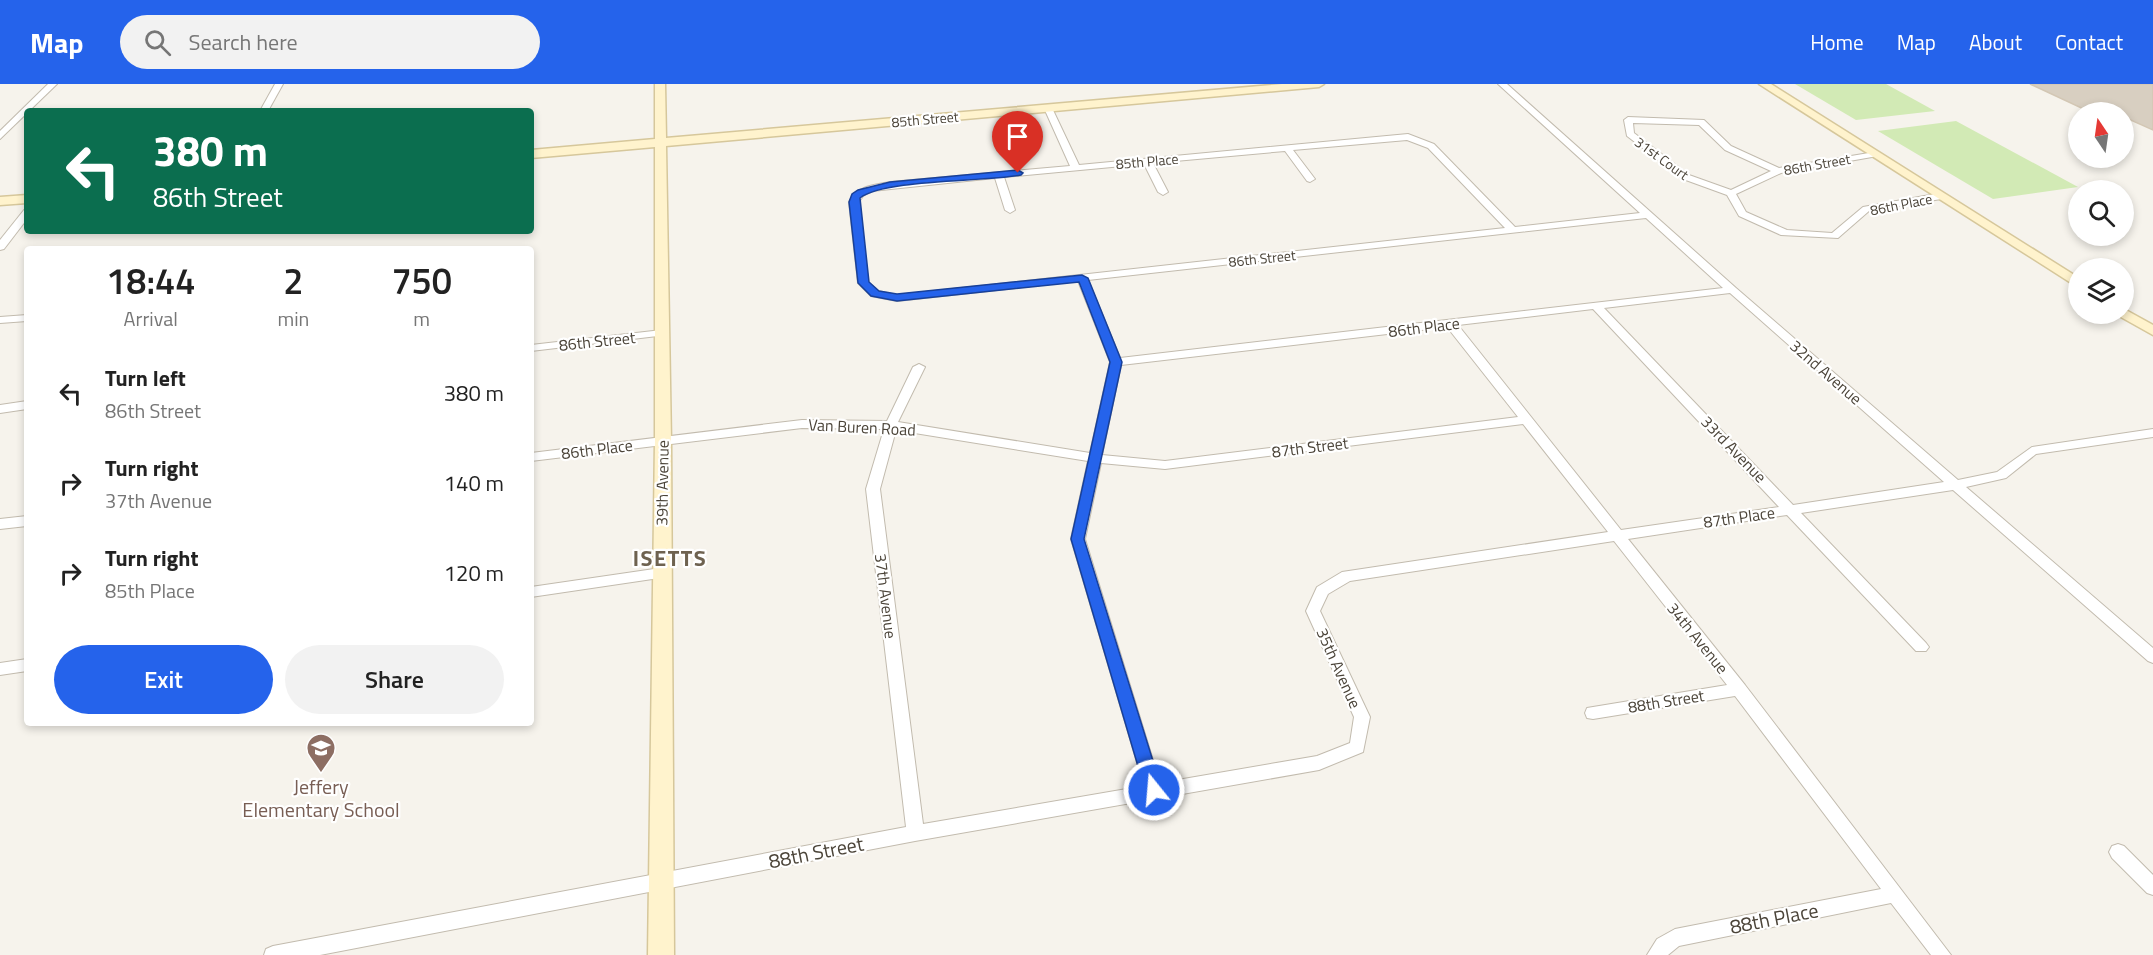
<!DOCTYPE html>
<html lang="en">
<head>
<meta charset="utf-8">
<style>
  :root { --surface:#fff; --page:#f2f2f2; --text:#222; --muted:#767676; --accent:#2563eb }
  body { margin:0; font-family:"Titillium Web",sans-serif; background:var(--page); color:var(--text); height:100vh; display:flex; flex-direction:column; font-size:22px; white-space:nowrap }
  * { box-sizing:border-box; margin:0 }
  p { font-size:20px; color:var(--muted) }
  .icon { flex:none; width:33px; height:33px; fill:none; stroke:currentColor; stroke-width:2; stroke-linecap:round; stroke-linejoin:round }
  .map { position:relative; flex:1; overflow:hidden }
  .panel { position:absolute; left:24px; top:162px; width:510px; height:480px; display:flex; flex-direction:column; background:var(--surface); border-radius:6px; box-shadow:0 3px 9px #0003 }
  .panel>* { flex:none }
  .hud { position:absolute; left:24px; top:24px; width:510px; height:126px; border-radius:6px; box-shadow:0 3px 9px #0003; background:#0b6e4f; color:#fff; overflow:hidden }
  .needle { width:39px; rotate:347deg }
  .controls { position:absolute; left:2068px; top:18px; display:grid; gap:12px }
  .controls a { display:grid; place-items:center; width:66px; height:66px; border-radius:50%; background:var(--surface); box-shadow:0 3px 9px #0003; font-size:30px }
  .pin { position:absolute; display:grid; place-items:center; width:51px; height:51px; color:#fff; margin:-62px -26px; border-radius:50% 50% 50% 0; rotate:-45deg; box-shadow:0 0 6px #0007 }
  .pin .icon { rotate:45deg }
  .me { position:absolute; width:66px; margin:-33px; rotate:343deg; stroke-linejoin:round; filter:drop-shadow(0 0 4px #0008) }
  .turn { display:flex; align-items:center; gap:21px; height:126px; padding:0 30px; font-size:27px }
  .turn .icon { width:78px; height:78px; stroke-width:2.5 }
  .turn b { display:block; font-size:42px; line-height:51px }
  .eta { display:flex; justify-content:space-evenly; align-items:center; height:102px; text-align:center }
  .eta b { font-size:36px; font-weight:600; line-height:42px }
  .button { display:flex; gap:12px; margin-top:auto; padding:12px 30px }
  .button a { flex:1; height:69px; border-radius:36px; background:var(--accent); color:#fff; font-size:24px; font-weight:600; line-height:69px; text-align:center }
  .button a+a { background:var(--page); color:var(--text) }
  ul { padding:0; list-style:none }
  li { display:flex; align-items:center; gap:18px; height:90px; padding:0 30px }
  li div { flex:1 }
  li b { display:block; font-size:22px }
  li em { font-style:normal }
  header { display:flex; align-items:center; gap:36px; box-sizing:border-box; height:84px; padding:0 30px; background:var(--accent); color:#fff }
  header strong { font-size:28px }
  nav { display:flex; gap:33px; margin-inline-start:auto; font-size:21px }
  .search { width:420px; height:54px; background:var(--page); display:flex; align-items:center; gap:15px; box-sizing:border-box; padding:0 21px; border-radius:33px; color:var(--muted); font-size:22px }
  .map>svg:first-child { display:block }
  .green { fill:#d2eab5 }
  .building { fill:#d8cfc1; stroke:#d3c7b4; stroke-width:1.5 }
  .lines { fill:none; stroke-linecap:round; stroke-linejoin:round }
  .street-casing { stroke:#c2bbae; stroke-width:2 }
  .secondary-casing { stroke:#d6c79b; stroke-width:3 }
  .street { fill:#fff; fill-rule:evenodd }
  .secondary { fill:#fff3cd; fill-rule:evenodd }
  .route { fill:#2563eb; stroke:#184099; stroke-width:1.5 }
  .labels { text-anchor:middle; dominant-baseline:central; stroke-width:4.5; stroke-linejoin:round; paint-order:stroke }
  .far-street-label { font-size:14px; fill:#4b4439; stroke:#fff }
  .street-label { font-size:16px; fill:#4b4439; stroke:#fff }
  .near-education-label { font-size:20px; fill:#785e54; stroke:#fff }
  .near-street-label { font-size:20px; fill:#4b4439; stroke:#fff }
  .district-label { font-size:22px; font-weight:bold; letter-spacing:1.5px; fill:#6e6250; stroke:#fff }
</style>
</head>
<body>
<header>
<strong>Map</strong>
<div class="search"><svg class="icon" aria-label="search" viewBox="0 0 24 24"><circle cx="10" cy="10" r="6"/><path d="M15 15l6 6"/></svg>Search here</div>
<nav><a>Home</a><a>Map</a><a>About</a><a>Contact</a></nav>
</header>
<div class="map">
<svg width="2153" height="871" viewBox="0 0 2153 871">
  <rect width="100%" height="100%" fill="#f6f3ec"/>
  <g class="green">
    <path d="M1795,0H1886L1935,27L1856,36Z"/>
    <path d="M1956,37L2078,103L1993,115L1878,47Z"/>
  </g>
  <path class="building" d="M2030,0H2153V46L2124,33V28H2090Z"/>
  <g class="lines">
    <g class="street-casing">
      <g id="street">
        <path d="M48,0H57L0,55V47Z"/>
        <path d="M275,0H283L268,27H260Z"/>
        <path d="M1498,0H1507L1736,204L1958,396L1997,388L2032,363L2153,345V353L2036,370L2006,394L1966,403L2153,564V579L2148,577L1953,406L1801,429L1926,559L1929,563L1926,567H1916L1787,431L1628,455L1745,601L1951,871H1931L1891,819L1679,862L1668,871H1647L1657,855L1675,845L1881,805L1735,612L1593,635L1587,634L1585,629L1587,624L1593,623L1727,601L1614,457L1350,497L1328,510L1320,527L1370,633L1363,668L1319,686L915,757L320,871H264L266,865L273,862L906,743L866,405L884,345L802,344L531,377V369L802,336L887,337L913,283L919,280L925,283L898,338L1090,369L1110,278L1078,197L897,217L871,212L858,199L849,118C856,102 874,101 890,98L1070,82L1044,24L1048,21L1052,24L1079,81L1408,50L1434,60L1515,143L1640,129ZM1407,56L1428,64L1505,144L897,211L878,207L868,198L859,118L863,112L872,107L995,94L1005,126L1010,129L1015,126L1004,93L1144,80L1158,108L1163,111L1168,108L1153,79L1285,67L1307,97L1310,98L1315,95L1293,66ZM1646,134L1723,204L1120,274L1088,196ZM1730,209L1944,398L1793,421L1604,224ZM1593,225L1779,423L1621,446L1458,241ZM1447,243L1518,333L1165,377L1102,371L1121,281ZM1523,340L1608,448L1342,488L1317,503L1306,527L1354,633L1350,659L1317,672L1160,699L1085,455L1101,379L1165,385ZM896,346L1088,377L1071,455L1144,702L923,740L880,405Z"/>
        <path d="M1628,33L1704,36L1731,62L1779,84L1875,68V72L1872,73L1781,89L1736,110L1746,128L1787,146L1832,149L1863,123L1941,109L1946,112L1941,115L1869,127L1838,154L1781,151L1739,132L1727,111L1683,95L1627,52L1624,36ZM1633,39L1699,41L1725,66L1771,87L1731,106L1689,91L1634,49Z"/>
        <path d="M27,125V135L4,165L0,166V156L24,126Z"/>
        <path d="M27,231V237L0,239V233Z"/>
        <path d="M662,246L666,247V251L531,267V261Z"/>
        <path d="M27,317V325L0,329V321Z"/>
        <path d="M27,432V442L0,445V435Z"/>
        <path d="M661,484L666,485L668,489L666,493L531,513V503Z"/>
        <path d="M27,575V587L0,591V579Z"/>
        <path d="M2118,760L2124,762L2153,791V811L2147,809L2112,774L2109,768L2112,762Z"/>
      </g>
    </g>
    <g class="secondary-casing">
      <g id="secondary">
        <path d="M655,0H665L666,54L1282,0H1324L1319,3L666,62L671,357L674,871H648L655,357V63L531,74V66L655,55Z"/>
        <path d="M1759,0H1771L2079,194V204Z"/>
        <path d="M27,111V119L0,121V113Z"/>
        <path d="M2124,225L2153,241V251L2119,232L2117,230H2124Z"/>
      </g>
    </g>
    <use href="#street" class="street"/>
    <use href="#secondary" class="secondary"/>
  </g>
  <path class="route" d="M1018,86L1023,89L1021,91C985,98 884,95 860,114L869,198L879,207L897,210L1082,191L1088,194L1122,278L1084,455L1162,706L1160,711L1154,713L1147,711L1145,706L1071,455L1110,278L1079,198L897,217L871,212L858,199L849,118L852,110L858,106L890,98Z"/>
  <defs>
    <g id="school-pin" transform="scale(1.5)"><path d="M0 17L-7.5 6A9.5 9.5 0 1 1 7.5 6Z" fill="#8d6e63" stroke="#fff"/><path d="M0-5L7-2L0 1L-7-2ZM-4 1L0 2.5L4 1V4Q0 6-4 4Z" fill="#fff"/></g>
  </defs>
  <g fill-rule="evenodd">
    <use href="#school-pin" x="321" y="664"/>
  </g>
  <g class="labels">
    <g class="far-street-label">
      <text transform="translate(925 35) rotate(-5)">85th Street</text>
      <text transform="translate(1662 74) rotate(36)">31st Court</text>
      <text transform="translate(1147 77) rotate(-5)">85th Place</text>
      <text transform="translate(1817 80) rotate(-10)">86th Street</text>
      <text transform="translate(1901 120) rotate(-11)">86th Place</text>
      <text transform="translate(1262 174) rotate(-6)">86th Street</text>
    </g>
    <g class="street-label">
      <text transform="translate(1424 243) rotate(-7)">86th Place</text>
      <text transform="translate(597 257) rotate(-6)">86th Street</text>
      <text transform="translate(1826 288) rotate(41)">32nd Avenue</text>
      <text transform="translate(862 343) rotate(3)">Van Buren Road</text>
      <text transform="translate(1310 363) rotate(-7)">87th Street</text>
      <text transform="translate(597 365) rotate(-7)">86th Place</text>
      <text transform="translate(1734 365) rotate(46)">33rd Avenue</text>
      <text transform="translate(662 399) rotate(-89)">39th Avenue</text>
      <text transform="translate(1739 433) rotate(-8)">87th Place</text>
      <text transform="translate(886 512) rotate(83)">37th Avenue</text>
      <text transform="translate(1698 554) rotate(51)">34th Avenue</text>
      <text transform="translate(1339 584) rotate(66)">35th Avenue</text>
      <text transform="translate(1666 617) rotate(-9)">88th Street</text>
    </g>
    <g class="near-education-label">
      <text x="321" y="702">Jeffery<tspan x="321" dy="23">Elementary School</tspan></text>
    </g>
    <g class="near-street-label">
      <text transform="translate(816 768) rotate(-11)">88th Street</text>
      <text transform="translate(1774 834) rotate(-11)">88th Place</text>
    </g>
    <g class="district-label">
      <text x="670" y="474">ISETTS</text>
    </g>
  </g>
</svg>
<div class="controls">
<a><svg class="needle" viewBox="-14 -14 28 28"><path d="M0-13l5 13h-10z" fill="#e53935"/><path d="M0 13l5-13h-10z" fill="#767676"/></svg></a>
<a><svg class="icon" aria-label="search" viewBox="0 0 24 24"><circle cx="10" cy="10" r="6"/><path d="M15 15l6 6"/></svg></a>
<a><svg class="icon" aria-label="layers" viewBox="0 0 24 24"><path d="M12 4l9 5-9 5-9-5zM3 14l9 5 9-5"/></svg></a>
</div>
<div class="pin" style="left:1018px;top:89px;background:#d93025"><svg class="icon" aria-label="arrive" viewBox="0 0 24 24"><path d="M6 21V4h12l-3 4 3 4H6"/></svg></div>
<svg class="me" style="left:1154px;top:706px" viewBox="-20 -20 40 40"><circle r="17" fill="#2563eb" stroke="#fff" stroke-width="3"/><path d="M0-11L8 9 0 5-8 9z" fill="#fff"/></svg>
<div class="hud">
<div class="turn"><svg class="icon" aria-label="left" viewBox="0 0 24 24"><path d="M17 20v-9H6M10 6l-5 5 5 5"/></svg><div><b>380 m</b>86th Street</div></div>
</div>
<section class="panel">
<div class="eta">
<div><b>18:44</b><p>Arrival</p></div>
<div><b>2</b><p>min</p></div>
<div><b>750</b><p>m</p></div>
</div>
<ul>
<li><svg class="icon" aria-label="left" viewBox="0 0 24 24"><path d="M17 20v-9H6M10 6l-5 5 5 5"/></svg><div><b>Turn left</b><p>86th Street</p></div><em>380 m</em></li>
<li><svg class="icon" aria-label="right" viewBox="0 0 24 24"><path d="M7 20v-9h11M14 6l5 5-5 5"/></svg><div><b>Turn right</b><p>37th Avenue</p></div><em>140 m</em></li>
<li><svg class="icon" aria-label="right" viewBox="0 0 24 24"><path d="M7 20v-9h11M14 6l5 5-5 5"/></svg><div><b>Turn right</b><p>85th Place</p></div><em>120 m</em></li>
</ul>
<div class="button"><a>Exit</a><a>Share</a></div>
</section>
</div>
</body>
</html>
